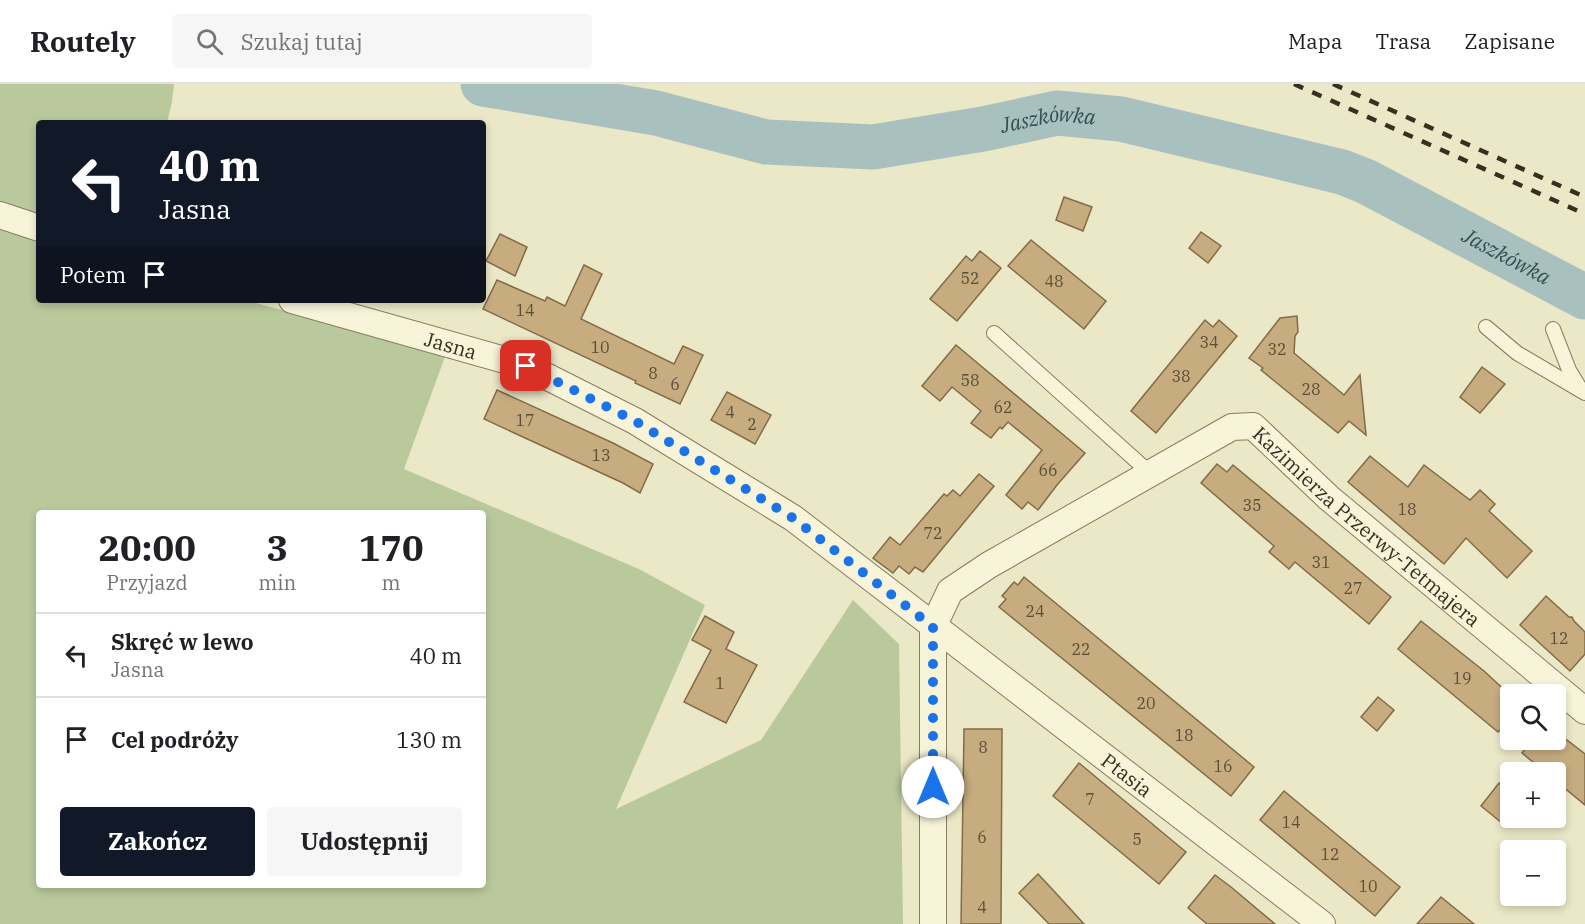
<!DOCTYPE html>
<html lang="pl">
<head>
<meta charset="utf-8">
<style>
  :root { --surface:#fff; --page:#f6f6f6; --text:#202124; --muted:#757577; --line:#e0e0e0; --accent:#111827 }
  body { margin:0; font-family:"IBM Plex Serif",serif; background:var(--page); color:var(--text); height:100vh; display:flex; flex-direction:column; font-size:22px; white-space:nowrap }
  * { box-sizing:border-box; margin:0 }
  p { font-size:20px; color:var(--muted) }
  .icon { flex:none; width:33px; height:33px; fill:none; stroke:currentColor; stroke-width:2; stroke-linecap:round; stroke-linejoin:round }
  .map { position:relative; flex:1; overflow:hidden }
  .drawer { position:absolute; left:36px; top:426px; width:450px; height:378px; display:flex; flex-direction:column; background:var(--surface); border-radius:6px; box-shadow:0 3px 9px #0003 }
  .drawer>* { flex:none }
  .guide { position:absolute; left:36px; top:36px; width:450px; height:183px; border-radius:6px; box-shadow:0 3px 9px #0003; background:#111827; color:#fff; overflow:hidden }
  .tools { position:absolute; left:1500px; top:600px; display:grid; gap:12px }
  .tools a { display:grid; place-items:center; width:66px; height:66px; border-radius:6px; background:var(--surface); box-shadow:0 3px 9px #0003; font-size:30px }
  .pin { position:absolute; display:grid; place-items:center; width:51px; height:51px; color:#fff; margin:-26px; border-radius:12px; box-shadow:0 3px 9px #0006 }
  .me { position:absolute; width:66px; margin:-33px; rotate:0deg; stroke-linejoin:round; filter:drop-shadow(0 0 4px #0008) }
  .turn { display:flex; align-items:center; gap:21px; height:126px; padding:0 24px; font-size:27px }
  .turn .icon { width:78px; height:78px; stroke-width:2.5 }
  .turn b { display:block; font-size:42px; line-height:51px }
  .then { display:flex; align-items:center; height:57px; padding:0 24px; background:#0003; gap:12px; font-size:22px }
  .eta { display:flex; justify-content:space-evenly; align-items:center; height:102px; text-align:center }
  .eta b { font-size:36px; font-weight:700; line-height:42px }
  .action { display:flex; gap:12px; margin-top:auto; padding:12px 24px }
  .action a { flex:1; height:69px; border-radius:6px; background:var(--accent); color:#fff; font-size:24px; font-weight:700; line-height:69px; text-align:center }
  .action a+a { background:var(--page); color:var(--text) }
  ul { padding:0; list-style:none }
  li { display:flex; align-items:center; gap:18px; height:84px; padding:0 24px; border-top:2px solid var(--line) }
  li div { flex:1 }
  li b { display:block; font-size:22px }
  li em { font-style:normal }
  header { display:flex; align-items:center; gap:36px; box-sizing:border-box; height:84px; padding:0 30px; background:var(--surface); border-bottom:2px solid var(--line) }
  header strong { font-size:28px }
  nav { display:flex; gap:33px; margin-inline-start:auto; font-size:21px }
  .search { width:420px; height:54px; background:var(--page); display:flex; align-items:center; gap:15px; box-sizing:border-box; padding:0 21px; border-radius:6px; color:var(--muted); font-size:22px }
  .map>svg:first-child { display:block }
  .green { fill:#bac99c; fill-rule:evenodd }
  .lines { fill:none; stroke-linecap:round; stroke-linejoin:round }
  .river { stroke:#a8c0be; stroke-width:45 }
  .building { fill:#c7ac80; stroke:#836b45; stroke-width:1.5 }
  .lane-casing { stroke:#867c5e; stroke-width:16 }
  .street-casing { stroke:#867c5e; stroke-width:28 }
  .lane { stroke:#f7f4da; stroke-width:14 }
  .street { stroke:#f7f4da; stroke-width:26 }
  .rail { stroke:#373020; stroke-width:4.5; stroke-dasharray:10 10; stroke-linecap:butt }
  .route { stroke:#1a73e8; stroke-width:10; stroke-dasharray:0 18 }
  .labels { text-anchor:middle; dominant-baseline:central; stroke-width:6; stroke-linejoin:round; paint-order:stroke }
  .number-label { font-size:16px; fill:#5b4f38 }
  .street-label { font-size:20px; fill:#373020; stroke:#f3f1d6 }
  .water-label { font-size:21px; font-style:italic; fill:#315056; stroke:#f3f1d6 }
</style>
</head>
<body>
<header>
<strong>Routely</strong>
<div class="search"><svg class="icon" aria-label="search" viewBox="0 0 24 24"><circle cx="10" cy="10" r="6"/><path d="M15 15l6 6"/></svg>Szukaj tutaj</div>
<nav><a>Mapa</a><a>Trasa</a><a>Zapisane</a></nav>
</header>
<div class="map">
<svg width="1585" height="840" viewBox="0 0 1585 840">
  <rect width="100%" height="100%" fill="#ebe8c7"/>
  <path class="green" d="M0,0H174L172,18L167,39H39V216H245L446,270L404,385L639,485L705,521L616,725L761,656L853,516L899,560L903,840H0ZM39,429H483V801H39Z"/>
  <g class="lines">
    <path class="river" id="s1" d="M483,0L656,29L766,58L873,63L983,45L1057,29L1121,35L1342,88L1365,97L1585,213"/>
  </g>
  <g class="building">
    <path d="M1064,113L1092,123L1083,147L1056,136Z"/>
    <path d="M1201,148L1221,162L1208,179L1189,164Z"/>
    <path d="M500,150L527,163L515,192L486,177Z"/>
    <path d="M1031,156L1106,217L1084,245L1008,182Z"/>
    <path d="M980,167L1001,184L957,237L930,215L966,172L972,177Z"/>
    <path d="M584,181L602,190L581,235L674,280L683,262L703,271L680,320L635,299L636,297L483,225L497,196L545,217L547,213L565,222Z"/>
    <path d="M1297,232L1298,248L1295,252L1294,269L1344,311L1360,291L1366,351L1349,337L1338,349L1261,286L1263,284L1249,274L1280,234Z"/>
    <path d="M1205,236L1213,243L1219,236L1237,252L1156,349L1131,327Z"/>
    <path d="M956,261L1085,369L1057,401L1038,426L1028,418L1022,425L1006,411L1042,366L1008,338L1002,345L1000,343L991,354L971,339L981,327L952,303L940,317L922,302Z"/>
    <path d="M1482,283L1505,300L1480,329L1460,313Z"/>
    <path d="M497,306L613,359L653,380L640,409L623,399L484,335Z"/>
    <path d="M727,308L771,331L755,360L711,336Z"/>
    <path d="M1370,372L1408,403L1424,381L1470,416L1480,406L1495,420L1489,427L1532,467L1507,494L1466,454L1444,480L1348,398Z"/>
    <path d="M1217,380L1227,388L1233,381L1391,513L1369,540L1295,478L1289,485L1269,468L1274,462L1201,399Z"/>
    <path d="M979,390L994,402L923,488L915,483L909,490L899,482L893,489L873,474L890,453L900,461L944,410L947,412L953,406L960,412Z"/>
    <path d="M1024,493L1254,683L1231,712L999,523L1006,515L1002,512L1014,498L1018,501Z"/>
    <path d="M1546,512L1569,533H1572L1574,537L1585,548V570L1570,587L1520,541Z"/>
    <path d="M705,532L734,548L726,565L757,581L726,639L684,618L711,566L692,556Z"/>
    <path d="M1421,537L1484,587L1510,611V635L1498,648L1398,565Z"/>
    <path d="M1378,613L1394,626L1377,647L1361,633Z"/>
    <path d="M964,645H1002L1001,840H961Z"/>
    <path d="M1533,656H1567L1585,670V721L1556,697V688H1545L1522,669Z"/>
    <path d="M1079,679L1186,768L1159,800L1053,712Z"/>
    <path d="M1499,699L1510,709V727L1502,739L1481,722Z"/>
    <path d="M1284,707L1400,803L1375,832L1260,736Z"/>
    <path d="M1038,790L1053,806L1084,840H1049L1019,809Z"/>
    <path d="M1215,791L1231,803L1275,840H1207L1188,824Z"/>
    <path d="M1441,813L1474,840H1417Z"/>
  </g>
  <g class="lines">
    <g class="lane-casing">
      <g id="lane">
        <path d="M1486,243L1517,269L1585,309"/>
        <path d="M1553,245L1569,286L1581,306"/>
        <path d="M994,249L1150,389"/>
      </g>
    </g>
    <g class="street-casing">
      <g id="street">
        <path d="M0,131L39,144"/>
        <path id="s2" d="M292,216L526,282L635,337L793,434L1322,840"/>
        <path id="s3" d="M933,840V543L950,507L989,481L1232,343L1253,342L1329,414L1585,627"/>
      </g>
    </g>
    <use href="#lane" class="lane"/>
    <use href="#street" class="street"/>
    <g class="rail">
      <path d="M1294,0L1585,130"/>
      <path d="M1333,0L1585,113"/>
    </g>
  </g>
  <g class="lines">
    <path class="route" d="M526,282L635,337L793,434L933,543V703"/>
  </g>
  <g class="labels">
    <g class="number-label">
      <text x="970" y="194">52</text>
      <text x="1054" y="197">48</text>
      <text x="525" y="226">14</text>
      <text x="1209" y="258">34</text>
      <text x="600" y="263">10</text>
      <text x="1277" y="265">32</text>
      <text x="653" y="289">8</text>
      <text x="1181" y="292">38</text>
      <text x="970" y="296">58</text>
      <text x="675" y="300">6</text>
      <text x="1311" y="305">28</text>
      <text x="1003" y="323">62</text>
      <text x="730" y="328">4</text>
      <text x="525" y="336">17</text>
      <text x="752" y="340">2</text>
      <text x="601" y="371">13</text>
      <text x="1048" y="386">66</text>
      <text x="1252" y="421">35</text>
      <text x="1407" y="425">18</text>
      <text x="933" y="449">72</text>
      <text x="1321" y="478">31</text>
      <text x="1353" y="504">27</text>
      <text x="1035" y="527">24</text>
      <text x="1559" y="554">12</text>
      <text x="1081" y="565">22</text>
      <text x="1462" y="594">19</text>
      <text x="720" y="599">1</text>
      <text x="1146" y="619">20</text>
      <text x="1184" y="651">18</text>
      <text x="983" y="663">8</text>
      <text x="1223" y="682">16</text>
      <text x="1090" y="715">7</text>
      <text x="1291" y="738">14</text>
      <text x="982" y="753">6</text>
      <text x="1137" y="755">5</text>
      <text x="1330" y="770">12</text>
      <text x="1368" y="802">10</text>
      <text x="982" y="823">4</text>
    </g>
    <g class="street-label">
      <text stroke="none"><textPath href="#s2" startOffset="165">Jasna</textPath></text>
      <text stroke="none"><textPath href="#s3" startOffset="836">Kazimierza Przerwy-Tetmajera</textPath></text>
      <text stroke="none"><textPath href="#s2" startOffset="972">Ptasia</textPath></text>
    </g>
    <g class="water-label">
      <text stroke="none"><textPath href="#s1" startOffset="574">Jaszkówka</textPath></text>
      <text stroke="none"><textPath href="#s1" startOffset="1060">Jaszkówka</textPath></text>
    </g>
  </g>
</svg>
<div class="tools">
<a><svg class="icon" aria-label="search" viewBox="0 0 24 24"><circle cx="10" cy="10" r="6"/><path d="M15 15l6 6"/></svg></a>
<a>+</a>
<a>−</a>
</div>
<div class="pin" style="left:526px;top:282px;background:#d93025"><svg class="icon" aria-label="arrive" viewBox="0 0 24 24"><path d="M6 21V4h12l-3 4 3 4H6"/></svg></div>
<svg class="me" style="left:933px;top:703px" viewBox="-20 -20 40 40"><circle r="19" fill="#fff"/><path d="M0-13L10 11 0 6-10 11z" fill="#1a73e8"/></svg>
<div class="guide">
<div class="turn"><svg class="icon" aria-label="left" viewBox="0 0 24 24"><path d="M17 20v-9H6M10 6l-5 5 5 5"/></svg><div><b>40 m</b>Jasna</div></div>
<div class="then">Potem<svg class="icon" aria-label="arrive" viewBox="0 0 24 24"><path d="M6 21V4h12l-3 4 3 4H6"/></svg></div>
</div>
<section class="drawer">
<div class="eta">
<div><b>20:00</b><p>Przyjazd</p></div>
<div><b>3</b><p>min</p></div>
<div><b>170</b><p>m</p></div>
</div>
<ul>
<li><svg class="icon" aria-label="left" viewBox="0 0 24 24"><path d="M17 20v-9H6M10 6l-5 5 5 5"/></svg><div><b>Skręć w lewo</b><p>Jasna</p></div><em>40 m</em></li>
<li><svg class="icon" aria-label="arrive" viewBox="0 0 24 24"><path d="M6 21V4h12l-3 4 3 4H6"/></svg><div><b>Cel podróży</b></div><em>130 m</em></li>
</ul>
<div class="action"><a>Zakończ</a><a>Udostępnij</a></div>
</section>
</div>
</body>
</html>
